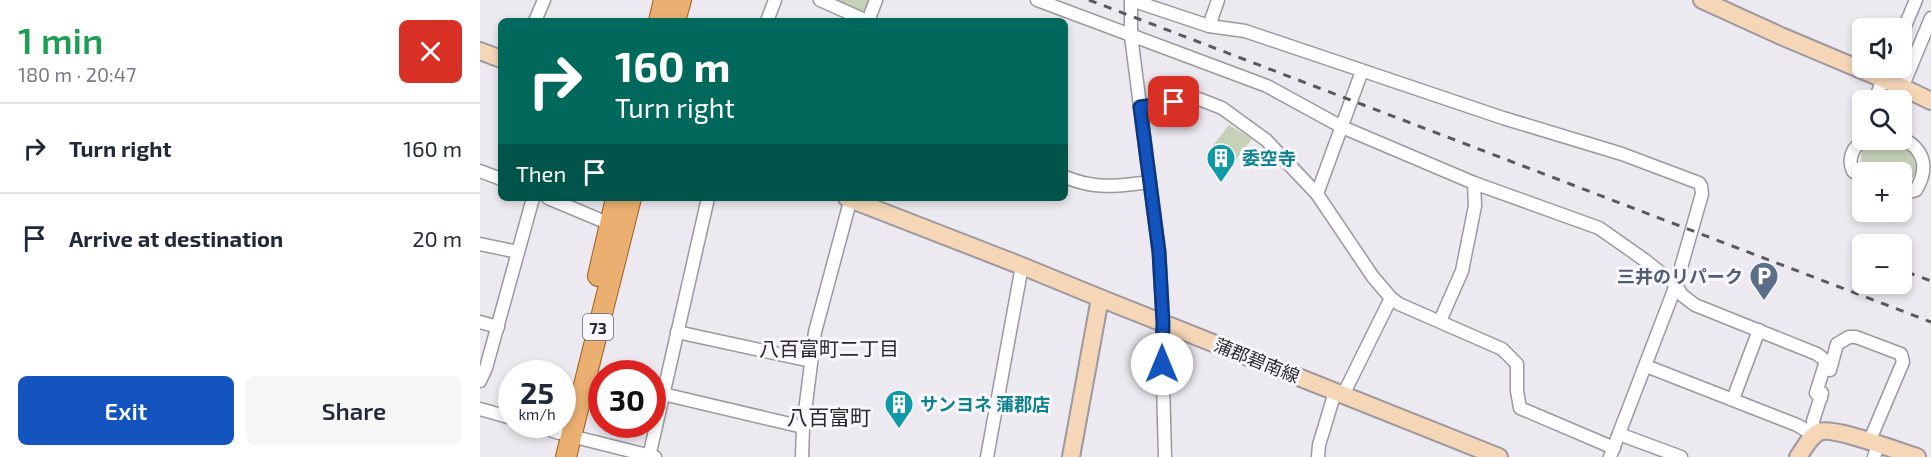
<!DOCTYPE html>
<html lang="en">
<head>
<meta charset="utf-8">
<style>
  :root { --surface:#fff; --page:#f6f6f7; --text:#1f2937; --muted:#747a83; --line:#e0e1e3; --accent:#1354bf }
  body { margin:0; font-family:"Exo 2","Noto Sans JP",sans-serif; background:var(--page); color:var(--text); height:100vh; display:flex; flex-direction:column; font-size:22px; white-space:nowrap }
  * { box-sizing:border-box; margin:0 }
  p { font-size:20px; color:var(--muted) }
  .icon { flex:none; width:33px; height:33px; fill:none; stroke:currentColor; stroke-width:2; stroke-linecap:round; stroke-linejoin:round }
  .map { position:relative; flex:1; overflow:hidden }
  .side { display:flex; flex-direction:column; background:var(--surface); width:480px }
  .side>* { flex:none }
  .top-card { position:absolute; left:18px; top:18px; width:570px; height:183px; border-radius:9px; box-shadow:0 3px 9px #0003; background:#00695c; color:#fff; overflow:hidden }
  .tools { position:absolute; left:1372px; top:18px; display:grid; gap:12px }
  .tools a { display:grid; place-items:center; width:60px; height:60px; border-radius:9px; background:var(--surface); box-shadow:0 3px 9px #0003; font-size:30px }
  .speed { position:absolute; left:18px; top:360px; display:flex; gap:12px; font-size:30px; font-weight:700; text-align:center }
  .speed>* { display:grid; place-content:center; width:78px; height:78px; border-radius:50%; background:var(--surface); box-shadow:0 3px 9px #0003; line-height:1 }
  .speed small { font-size:15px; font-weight:400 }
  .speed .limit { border:9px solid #d22; background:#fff; color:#111 }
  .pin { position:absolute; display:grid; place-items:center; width:51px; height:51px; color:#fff; margin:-26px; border-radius:12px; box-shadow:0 3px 9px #0006 }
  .me { position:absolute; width:66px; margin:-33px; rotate:0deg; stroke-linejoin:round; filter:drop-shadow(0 0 4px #0008) }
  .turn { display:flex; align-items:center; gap:21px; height:126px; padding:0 18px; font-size:27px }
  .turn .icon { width:78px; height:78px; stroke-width:2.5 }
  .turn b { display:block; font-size:42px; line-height:51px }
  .then { display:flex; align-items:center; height:57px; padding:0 18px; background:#0003; gap:12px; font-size:22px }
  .round { display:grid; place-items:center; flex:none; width:63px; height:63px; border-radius:9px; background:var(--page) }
  .overview { display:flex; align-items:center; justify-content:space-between; height:102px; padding:0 18px }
  h1 { font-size:36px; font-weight:600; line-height:45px; color:#1e9e55 }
  .action { display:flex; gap:12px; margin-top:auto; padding:12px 18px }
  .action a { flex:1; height:69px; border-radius:9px; background:var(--accent); color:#fff; font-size:24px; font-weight:600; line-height:69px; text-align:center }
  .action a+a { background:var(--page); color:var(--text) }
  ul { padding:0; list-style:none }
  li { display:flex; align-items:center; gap:18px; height:90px; padding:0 18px; border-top:2px solid var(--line) }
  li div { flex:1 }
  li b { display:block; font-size:22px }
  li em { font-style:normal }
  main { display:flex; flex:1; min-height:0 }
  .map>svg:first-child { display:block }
  .green { fill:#c5d2b8 }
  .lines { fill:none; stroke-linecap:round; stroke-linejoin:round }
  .street-casing { stroke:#9b989f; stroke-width:15 }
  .secondary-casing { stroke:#9b989f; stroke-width:20 }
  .primary-casing { stroke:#9f5d1c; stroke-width:22 }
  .street { stroke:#fff; stroke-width:12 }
  .secondary { stroke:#f5d7b8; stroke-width:16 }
  .primary { stroke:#ebaf71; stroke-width:20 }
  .rail { stroke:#5a585b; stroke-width:3; stroke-dasharray:8 8; stroke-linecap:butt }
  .route-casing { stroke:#0c377c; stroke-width:15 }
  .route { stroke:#1354bf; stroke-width:10 }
  .labels { text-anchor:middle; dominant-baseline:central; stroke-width:6; stroke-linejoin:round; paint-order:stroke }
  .shield { fill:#faf6fd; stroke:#69666b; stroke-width:1.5 }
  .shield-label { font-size:16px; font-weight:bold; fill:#2b292c }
  .culture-label { font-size:18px; font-weight:bold; fill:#0d838f; stroke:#faf6fd; text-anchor:start }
  .service-label { font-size:18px; font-weight:bold; fill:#4e5e75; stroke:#faf6fd; text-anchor:end }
  .street-label { font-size:18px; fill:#2b292c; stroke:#faf6fd }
  .neighbourhood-label { font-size:20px; fill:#2b292c; stroke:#faf6fd }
  .quarter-label { font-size:21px; fill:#2b292c; stroke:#faf6fd }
</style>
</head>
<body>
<main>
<section class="side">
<div class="overview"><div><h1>1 min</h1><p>180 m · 20:47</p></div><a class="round" style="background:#d93025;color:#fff"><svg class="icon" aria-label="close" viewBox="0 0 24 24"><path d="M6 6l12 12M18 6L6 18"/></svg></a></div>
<ul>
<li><svg class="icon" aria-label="right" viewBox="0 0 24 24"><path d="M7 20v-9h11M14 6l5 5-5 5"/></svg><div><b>Turn right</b></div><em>160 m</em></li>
<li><svg class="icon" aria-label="arrive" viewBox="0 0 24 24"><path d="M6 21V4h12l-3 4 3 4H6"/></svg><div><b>Arrive at destination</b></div><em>20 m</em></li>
</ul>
<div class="action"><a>Exit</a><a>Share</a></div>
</section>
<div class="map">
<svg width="1451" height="457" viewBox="0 0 1451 457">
  <rect width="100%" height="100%" fill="#ece9f0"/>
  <g class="green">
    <path d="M350,0H393L384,16Z"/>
    <path d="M749,125L772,139L746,172L725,156Z"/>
    <path d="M1397,140C1404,140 1410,139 1416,141C1435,149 1447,177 1422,184V172H1389C1375,160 1381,145 1397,140Z"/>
  </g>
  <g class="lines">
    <g class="street-casing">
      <g id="street">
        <path d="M340,0L387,21"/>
        <path d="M557,0L787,86L862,127L994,183L1119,228L1166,261L1196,285L1202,295L1215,305L1337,354L1346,361L1336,393L1341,398"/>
        <path d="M651,0L729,26L765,31L1023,118L1142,154L1219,183L1221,186L1222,194L1196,285L1130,457"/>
        <path d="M651,0V36L679,252L683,323L682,345L685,457"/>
        <path d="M55,21L64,0"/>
        <path d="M287,21L295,0"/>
        <path d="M388,21L396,0"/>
        <path d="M729,26L738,0"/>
        <path d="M1422,33L1436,0"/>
        <path d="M1395,100L1407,68"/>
        <path d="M1417,100L1451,18"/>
        <path d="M660,107L719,99L742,108L786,140L837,194L893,277L911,298L919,304L1022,349L1037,364V391L1040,408L1134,448"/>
        <path d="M1422,138C1445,150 1449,168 1436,190L1426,193H1422"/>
        <path d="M0,171L21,179"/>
        <path d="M585,177C617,190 637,186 670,182"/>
        <path d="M1383,178L1373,171C1367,158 1373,146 1385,140"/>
        <path d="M837,194L882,71"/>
        <path d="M68,198L130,224"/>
        <path d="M0,244L38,252"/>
        <path d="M960,321L982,271L995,206L994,183"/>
        <path d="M0,322L18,327"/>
        <path d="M197,332L331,361"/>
        <path d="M1166,366L1317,425L1334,435"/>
        <path d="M1350,370L1357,344L1369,337H1376L1421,354L1423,362L1389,442"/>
        <path d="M0,381L6,368L53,198"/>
        <path d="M183,394L323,427"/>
        <path d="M863,395L911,298"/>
        <path d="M1253,399L1279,330"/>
        <path d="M0,409L32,418"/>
        <path d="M52,424L79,433"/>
        <path d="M1139,434L1201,457"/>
        <path d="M1334,435L1333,421L1342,393"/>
        <path d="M91,436L175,457"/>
        <path d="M169,457L228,198"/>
        <path d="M322,457L323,427L335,332L371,198"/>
        <path d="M507,457L542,266"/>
        <path d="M838,457L839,445L855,392"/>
        <path d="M1394,457L1398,445"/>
      </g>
    </g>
    <g class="secondary-casing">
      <g id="secondary">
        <path d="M1222,0L1301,36L1422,87L1451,101"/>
        <path d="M0,51L21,59"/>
        <path d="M367,198L542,266L620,298L1019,457"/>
        <path d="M591,457L620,298"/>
        <path d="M1318,457C1324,449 1330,436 1339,432C1353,426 1420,452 1437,457"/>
      </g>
    </g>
    <g class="primary-casing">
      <g id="primary">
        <path d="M179,21L184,0"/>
        <path d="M195,21L201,0"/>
        <path d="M118,276L136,198"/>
        <path d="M86,457L151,198"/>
      </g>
    </g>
    <use href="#street" class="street"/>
    <use href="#secondary" class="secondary"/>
    <use href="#primary" class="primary"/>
    <g class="rail">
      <path d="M609,0L1451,322"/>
      <path d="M1427,272L1451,281"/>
    </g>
  </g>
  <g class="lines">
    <g class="route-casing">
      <path id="route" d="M682,364L683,323L679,252L660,107L694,102"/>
    </g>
    <use href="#route" class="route"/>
  </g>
  <defs>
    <g id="building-pin" transform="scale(1.5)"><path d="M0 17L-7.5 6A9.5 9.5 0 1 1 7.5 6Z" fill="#0f9aa8" stroke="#faf6fd"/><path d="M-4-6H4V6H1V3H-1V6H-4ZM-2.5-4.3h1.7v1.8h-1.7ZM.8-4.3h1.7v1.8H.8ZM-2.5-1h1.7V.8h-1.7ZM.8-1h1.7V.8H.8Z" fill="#fff"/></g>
    <g id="parking-pin" transform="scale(1.5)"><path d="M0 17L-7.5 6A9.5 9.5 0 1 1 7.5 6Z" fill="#5c6f8a" stroke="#faf6fd"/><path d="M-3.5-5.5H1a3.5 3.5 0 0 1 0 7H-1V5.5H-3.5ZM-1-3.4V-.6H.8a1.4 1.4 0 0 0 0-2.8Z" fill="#fff"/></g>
  </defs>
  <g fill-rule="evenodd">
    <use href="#building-pin" x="741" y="158"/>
    <use href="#parking-pin" x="1284" y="276"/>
    <use href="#building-pin" x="419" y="404"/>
  </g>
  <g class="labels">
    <rect class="shield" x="103" y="314" width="30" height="26" rx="4.5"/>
    <g class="shield-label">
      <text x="118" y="327">73</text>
    </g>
    <g class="culture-label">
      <text x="762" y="158">委空寺</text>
      <text x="440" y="404">サンヨネ 蒲郡店</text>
    </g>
    <g class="service-label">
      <text x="1263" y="276">三井のリパーク</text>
    </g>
    <g class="street-label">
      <text transform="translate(777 360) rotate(22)">蒲郡碧南線</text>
    </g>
    <g class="neighbourhood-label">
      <text x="349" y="348">八百富町二丁目</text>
    </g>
    <g class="quarter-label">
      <text x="349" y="416">八百富町</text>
    </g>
  </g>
</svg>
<div class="tools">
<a><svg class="icon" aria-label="sound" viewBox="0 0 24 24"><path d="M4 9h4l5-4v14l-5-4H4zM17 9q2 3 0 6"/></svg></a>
<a><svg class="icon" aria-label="search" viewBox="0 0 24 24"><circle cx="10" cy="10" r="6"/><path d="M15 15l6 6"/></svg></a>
<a>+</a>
<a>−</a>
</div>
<div class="speed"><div>25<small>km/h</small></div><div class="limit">30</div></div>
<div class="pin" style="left:694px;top:102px;background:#d93025"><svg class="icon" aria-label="arrive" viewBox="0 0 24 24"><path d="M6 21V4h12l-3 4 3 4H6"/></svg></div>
<svg class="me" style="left:682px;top:364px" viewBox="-20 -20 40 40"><circle r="19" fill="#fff"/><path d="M0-13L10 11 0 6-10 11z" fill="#1354bf"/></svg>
<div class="top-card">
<div class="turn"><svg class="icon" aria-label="right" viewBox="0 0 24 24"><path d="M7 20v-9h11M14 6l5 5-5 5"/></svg><div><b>160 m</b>Turn right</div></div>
<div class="then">Then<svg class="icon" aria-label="arrive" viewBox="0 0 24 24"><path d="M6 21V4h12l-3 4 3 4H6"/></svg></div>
</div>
</div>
</main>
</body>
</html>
